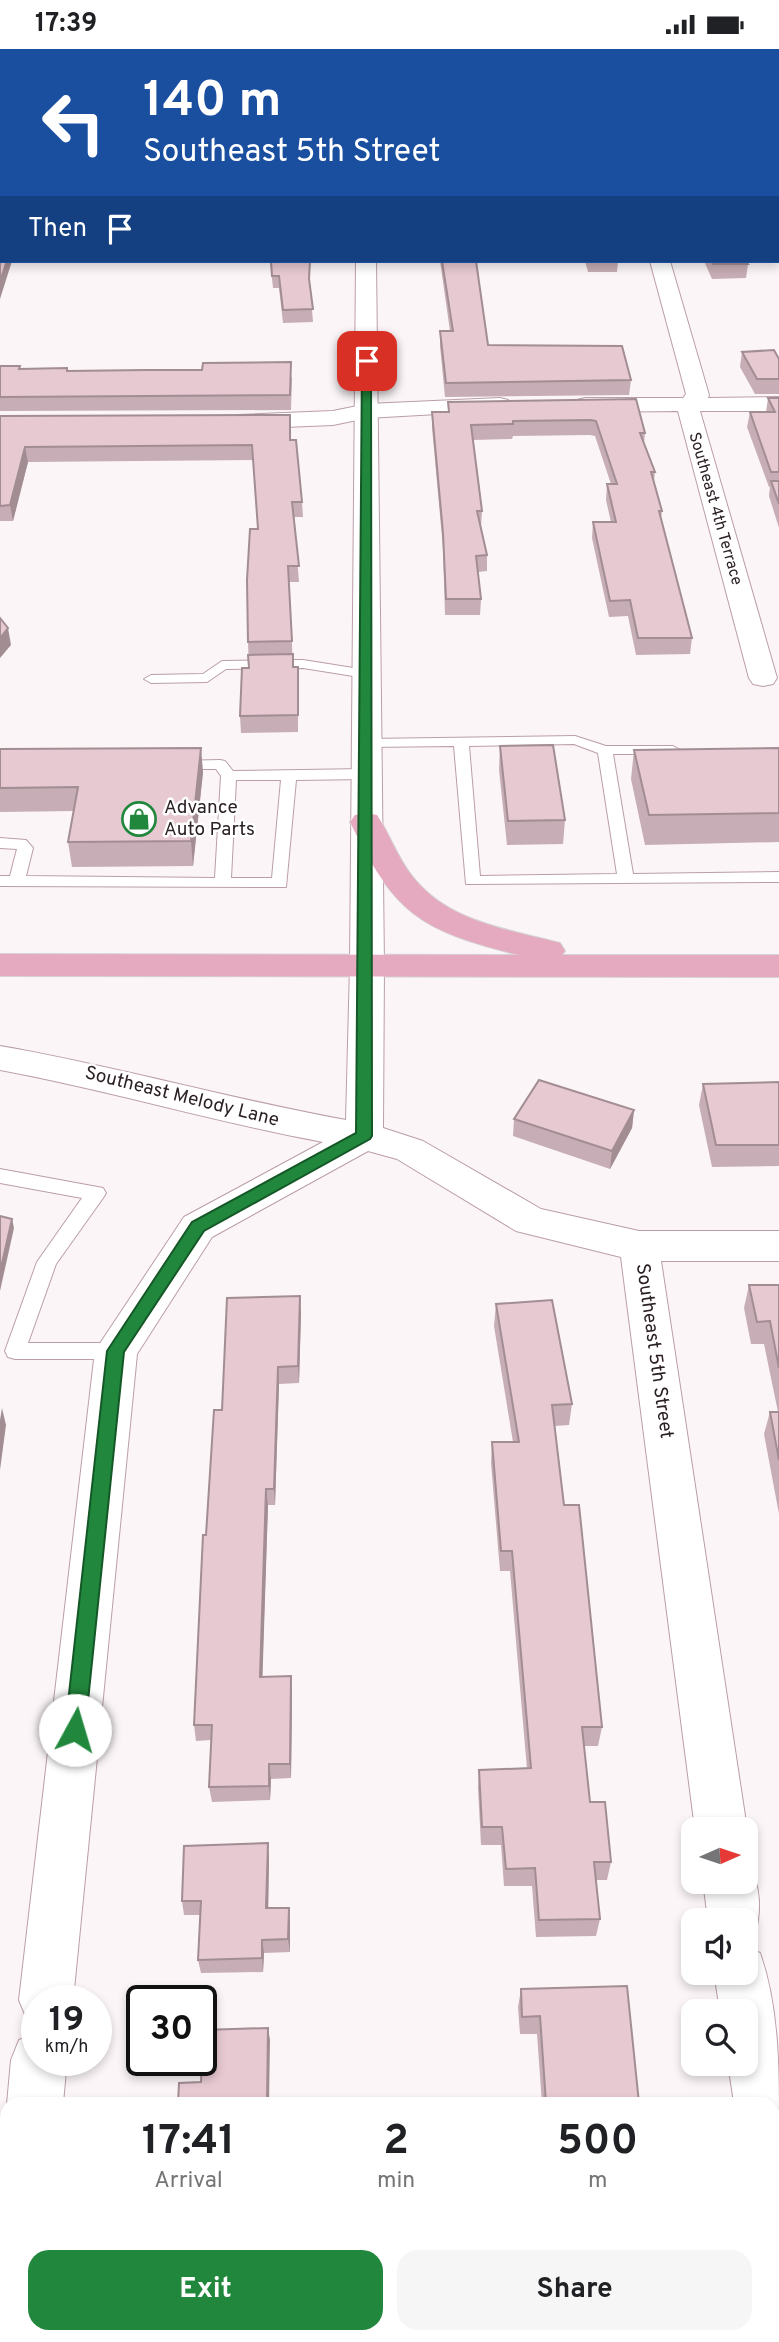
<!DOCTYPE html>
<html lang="en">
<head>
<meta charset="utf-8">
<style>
  :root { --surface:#fff; --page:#f6f6f6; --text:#202124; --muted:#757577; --accent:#21873c }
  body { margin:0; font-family:Overpass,sans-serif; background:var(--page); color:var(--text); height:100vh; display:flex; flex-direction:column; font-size:26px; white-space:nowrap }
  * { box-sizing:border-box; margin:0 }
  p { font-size:23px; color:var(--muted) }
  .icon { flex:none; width:38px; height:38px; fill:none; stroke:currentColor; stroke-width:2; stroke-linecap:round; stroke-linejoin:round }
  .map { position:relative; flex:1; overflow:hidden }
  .side { position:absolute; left:0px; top:2048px; width:780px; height:247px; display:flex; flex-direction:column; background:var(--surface); border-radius:21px 21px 0 0; box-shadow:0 4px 10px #0003 }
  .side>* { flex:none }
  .banner { position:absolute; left:0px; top:0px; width:780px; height:214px; box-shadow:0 4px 10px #0003; background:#1a4fa0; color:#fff; overflow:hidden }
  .needle { width:46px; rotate:87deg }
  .buttons { position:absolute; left:681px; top:1768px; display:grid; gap:14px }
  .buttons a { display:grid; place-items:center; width:77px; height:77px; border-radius:14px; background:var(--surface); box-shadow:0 4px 10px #0003; font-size:35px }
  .speed { position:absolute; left:21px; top:1936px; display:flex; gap:14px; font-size:35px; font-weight:700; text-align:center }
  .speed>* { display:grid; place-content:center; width:91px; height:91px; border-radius:50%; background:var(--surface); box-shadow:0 4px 10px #0003; line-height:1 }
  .speed small { font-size:18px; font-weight:400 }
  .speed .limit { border:4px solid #111; border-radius:10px; background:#fff; color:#111 }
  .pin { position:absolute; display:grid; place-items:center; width:60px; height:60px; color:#fff; margin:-30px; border-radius:14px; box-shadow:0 4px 10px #0006 }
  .me { position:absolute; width:77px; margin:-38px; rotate:6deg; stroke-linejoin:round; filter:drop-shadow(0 0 5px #0008) }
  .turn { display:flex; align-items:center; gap:24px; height:147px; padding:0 28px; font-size:32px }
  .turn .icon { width:91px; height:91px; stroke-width:2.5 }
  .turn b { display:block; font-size:49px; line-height:60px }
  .then { display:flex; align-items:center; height:66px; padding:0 28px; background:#0003; gap:14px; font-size:26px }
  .eta { display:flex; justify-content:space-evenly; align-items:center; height:119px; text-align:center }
  .eta b { font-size:42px; font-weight:700; line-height:49px }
  .cta { display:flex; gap:14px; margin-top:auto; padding:14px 28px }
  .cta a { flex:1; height:80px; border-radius:21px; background:var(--accent); color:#fff; font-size:28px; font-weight:700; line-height:80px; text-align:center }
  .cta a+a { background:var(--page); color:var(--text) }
  .status { display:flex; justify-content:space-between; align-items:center; height:49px; padding:0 35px; background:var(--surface); direction:ltr }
  .status svg { height:19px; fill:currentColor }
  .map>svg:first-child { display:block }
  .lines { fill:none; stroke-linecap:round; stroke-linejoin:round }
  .service-casing { stroke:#bb9ea7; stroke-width:2 }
  .minor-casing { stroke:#bb9ea7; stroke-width:2 }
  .tertiary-casing { stroke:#bb9ea7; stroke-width:2 }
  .primary-casing { stroke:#d5d2d3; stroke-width:2 }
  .service { fill:#fff; fill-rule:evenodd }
  .minor { fill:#fff; fill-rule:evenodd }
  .tertiary { fill:#fff; fill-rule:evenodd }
  .primary { fill:#e5aabf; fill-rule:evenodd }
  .wall { fill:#c7adb5 }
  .shaded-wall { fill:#a28d93 }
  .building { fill:#e7c9d2; stroke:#a28d93; stroke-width:2 }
  .route { fill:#21873c; stroke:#155827; stroke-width:2 }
  .labels { text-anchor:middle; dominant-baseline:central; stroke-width:5; stroke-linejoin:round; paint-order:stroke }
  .far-street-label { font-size:16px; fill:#2b2024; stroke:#fff }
  .poi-label { font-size:19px; fill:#2b2024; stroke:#fff; text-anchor:start }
  .street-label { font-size:19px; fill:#2b2024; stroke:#fff }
</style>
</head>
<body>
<div class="status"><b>17:39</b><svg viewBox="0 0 49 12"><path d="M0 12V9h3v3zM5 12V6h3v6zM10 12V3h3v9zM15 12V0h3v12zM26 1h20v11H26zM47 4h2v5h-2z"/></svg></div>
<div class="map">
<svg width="779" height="2293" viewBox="0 0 779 2293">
  <rect width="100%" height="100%" fill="#fbf5f7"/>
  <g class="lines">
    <g class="service-casing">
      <g id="service">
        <path d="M303,611L366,621L373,625L366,629L303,619L226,620L207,633L151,634L144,630L151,626L203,625L222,612Z"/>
        <path d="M575,687L606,697H673L680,701L673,705H613L633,825L779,823V833L466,835L454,697L367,698L360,694L367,690ZM574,695L598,704L617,825L480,827L469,697Z"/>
        <path d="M220,711L225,712L233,722L366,720L374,725L366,730L296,731L286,838L0,837V827H10L17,800L0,799V789L26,791L33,799L26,827L215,829L221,727L216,720H177L170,716L177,712ZM236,731H281L272,829H231Z"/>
        <path d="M0,1120L103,1139L106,1144L103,1149L56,1215L28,1294H116L123,1296L126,1302L123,1308L116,1310H15L8,1308L5,1302L37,1213L82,1149L0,1134Z"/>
      </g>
    </g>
    <g class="minor-casing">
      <g id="minor">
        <rect x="6" y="0" width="16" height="2"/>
        <path d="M2,25V39L0,40V26Z"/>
        <rect x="0" y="57" width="2" height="10"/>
        <path d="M650,212H670L709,346L708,349L779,348V362H700L777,629L773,635L763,637L753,635L749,629L678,362L585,363L577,361L574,356L577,351L585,349H683L686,345Z"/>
        <path d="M500,349L508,351L511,356L508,361L367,369L333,376L239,380L231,378L227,373L231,368L239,366L333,362L367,355Z"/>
        <path d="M367,906L379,909L384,917L383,1079L423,1092L541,1160L639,1182H779V1212H661L747,1780L746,1782V1780H695L621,1208L516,1182L397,1110L368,1102L212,1188L137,1305L73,1951H37V1974L27,1970L19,1951L95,1302L184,1168L323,1093C214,1073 109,1041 0,1021V997C116,1017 230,1050 346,1071L350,917L355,909Z"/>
        <path d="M746,1813C762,1833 762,1867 753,1890L746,1893V1871H708L703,1832H746Z"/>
        <path d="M746,1898L760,1904C779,1958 779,2018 779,2075L774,2077V2054H734L728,2014H746V1962H720L714,1923H746Z"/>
        <path d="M37,1984V2011H67L63,2054L7,2055L11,2011L19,1991Z"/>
        <path d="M774,2096L779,2098V2195L774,2193Z"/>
        <path d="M7,2258V2287H41L40,2293H0V2261Z"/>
      </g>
    </g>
    <g class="tertiary-casing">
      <g id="tertiary">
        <rect x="356" y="0" width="16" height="2"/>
        <path d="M356,212H376L384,917L379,925L367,928L355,925L350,917Z"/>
      </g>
    </g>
    <g class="primary-casing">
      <path id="primary" d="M366,764L377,766C390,786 397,808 412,827C448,873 506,880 560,894L565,902L562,906H779V928L0,927V905L519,906C420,881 395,866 350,773L355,766Z"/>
    </g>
    <use href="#service" class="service"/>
    <use href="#minor" class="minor"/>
    <use href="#tertiary" class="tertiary"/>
    <use href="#primary" class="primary"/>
  </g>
  <g class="wall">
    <path d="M270,212L310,236L313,273L283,274L279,239H273Z"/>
    <path d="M440,212H476L488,296L631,331L629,346L445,348L440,297V282H450Z"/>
    <path d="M585,212H618L617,223H588Z"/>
    <path d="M704,212H746L748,215L746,229L712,230Z"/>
    <path d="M742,303L779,310V345H755L740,318Z"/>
    <path d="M0,317L21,320L67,319L68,322L292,328L291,361L0,362Z"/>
    <path d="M768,349H779V479L769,447L770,438H769L747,378L750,363H766Z"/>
    <path d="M636,350L645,384L644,394L655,423L654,432L662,462L661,469L692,589L690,605L636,606L628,567L609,568L592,489L593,473H611L606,451L607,435H611L595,387L590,386L513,387L512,390L473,391L482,462L481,478L487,506V522L478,523L481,550L480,566H445L443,499L432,378V363H448V353Z"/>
    <path d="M290,366V391L302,453L303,468H294L299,533H289L293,618L298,635V683L241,684L240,667L249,619L248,593L258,480L253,411L28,413L13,472H0V367Z"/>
    <path d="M500,697L565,771L563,795L507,796L499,721Z"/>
    <path d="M779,699V793L645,796L631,730L634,701Z"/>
    <path d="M0,700L203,723L193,817L72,818L68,793L74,762L0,763Z"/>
    <path d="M779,1033V1117L712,1118L699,1056L703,1035Z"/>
    <path d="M634,1061L632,1079L610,1120L513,1087L514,1070Z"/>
    <path d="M749,1236H779V1465L764,1385L770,1363H778L764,1295H751L744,1259Z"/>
    <path d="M300,1247L301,1264L299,1334L279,1335L275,1456H268L262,1628L291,1627L292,1643L291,1729L271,1730L270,1751L212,1753L209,1738L211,1691L196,1692L194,1676L206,1486L222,1361Z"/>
    <path d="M496,1255L572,1355L569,1376L555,1377L564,1456L602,1678L598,1697H584L590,1753L611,1813L607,1831H596L600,1870L596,1887L536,1888L532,1837H504L501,1796H481L478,1739L479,1721L527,1720L510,1522H500L491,1414L492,1393H513L494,1277Z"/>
    <path d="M269,1808L268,1859H289L290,1873V1903L264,1904L263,1923L201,1924L198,1911L200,1866H184L182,1852Z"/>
    <path d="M521,1940L639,2054H542L537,1985H520L518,1958Z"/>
    <path d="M553,2287H658L656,2292L640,2293H554Z"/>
  </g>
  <g class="shaded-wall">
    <path d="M7,212H12L0,250V232Z"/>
    <path d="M25,398L28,413L13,472L10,456Z"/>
    <path d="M8,579L11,596L0,609V589Z"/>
    <path d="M201,699L203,723L193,817L191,792Z"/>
    <path d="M634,1061L632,1079L610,1120L612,1102Z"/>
    <path d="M12,1170L14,1179L0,1242V1223Z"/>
    <path d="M300,1247L301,1264L299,1334L298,1317Z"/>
    <path d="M278,1318L279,1335L275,1456L274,1440Z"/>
    <path d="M2,1359L6,1376L0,1421V1371Z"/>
    <path d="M266,1440L268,1456L262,1643L260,1628Z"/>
    <path d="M291,1627L292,1643L291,1729L290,1715Z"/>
    <path d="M269,1715L271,1730L270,1751L269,1737Z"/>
    <path d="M268,1794L269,1808L268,1873L266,1859Z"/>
    <path d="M289,1859L290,1873V1903L288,1890Z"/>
    <path d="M262,1891L264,1904L263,1923L262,1909Z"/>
    <path d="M268,1979L270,1991L269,2054H267Z"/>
  </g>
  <g class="building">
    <path d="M46,0H326V2H45Z"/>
    <path d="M407,0H522L521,2H407Z"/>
    <path d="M0,140H2V212H7L0,232Z"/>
    <path d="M271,212H310L309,230L313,260L283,261L279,227H272Z"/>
    <path d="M442,212H476L488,296L622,297L631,331L446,334L440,282H453Z"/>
    <path d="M712,212H746L748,215H713Z"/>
    <path d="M774,301L779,310V330H757L742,303Z"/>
    <path d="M291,313L290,346L0,348V317H20L19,320L67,319V322L147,321H202L203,314Z"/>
    <path d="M768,349H779V423H771L750,363H775Z"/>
    <path d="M636,350L645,384H640L655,423H651L662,462H659L692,589H638L630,551L610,552L593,473H616L607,435H617L596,372L591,371L513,372V375L471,376L482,462H477L487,506L476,507L481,550H446L443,484L432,363H449L448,353Z"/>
    <path d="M290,366V391H296L302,453H292L299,517H288L292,592L248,593L247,531L250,480H258L252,396L25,398L10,456L0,457V367Z"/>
    <path d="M771,432H779V455Z"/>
    <path d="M0,569L8,579L0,589Z"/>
    <path d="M293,605V618H298V666L240,667L242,619H249L248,606Z"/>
    <path d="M553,696L565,771L508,772L500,697Z"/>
    <path d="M201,699L191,792L68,793L78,738L0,739V700Z"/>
    <path d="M779,699V764L649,766L634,701Z"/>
    <path d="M539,1031L634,1061L612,1102L514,1070Z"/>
    <path d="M779,1033V1096H716L703,1035Z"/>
    <path d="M0,1167L12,1170L0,1223Z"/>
    <path d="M749,1236H779V1319L770,1272L757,1273Z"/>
    <path d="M300,1247L298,1317L278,1318L274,1440H266L260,1628L291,1627L290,1715H269V1737L209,1738L212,1676H194L203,1486H206L214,1361H222L227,1249Z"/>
    <path d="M552,1251L572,1355L552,1356L564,1456H579L602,1678H582L590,1753H605L611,1813H594L600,1870L539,1871L535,1819L506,1820L502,1778H482L479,1721L531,1719L512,1502H501L492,1393H519L496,1255Z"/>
    <path d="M770,1363H779V1411Z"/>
    <path d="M268,1794L266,1859H289L288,1890L262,1891V1909L198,1911L201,1852H182L184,1797Z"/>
    <path d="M627,1937L639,2054H546L540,1967L522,1968L521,1940Z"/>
    <path d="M268,1979L267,2054H178L179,2034L201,2033L203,1981Z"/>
    <rect x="162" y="2287" width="76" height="6"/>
    <rect x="558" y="2287" width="82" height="6"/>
  </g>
  <path class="route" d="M367,309L371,312L372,1087L370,1090L204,1182L124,1303L85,1681L82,1687L75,1690L68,1687L65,1681L107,1302L192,1173L356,1084L362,312Z"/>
  <defs>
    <g id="shop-ring" transform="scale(1.75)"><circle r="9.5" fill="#fff" stroke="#21873c" stroke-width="1.5"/><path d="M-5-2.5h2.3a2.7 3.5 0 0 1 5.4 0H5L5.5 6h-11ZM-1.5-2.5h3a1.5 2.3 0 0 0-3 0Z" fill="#21873c"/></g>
  </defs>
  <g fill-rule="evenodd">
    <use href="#shop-ring" x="139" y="770"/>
  </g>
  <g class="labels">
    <g class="far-street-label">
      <text transform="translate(715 460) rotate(74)">Southeast 4th Terrace</text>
    </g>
    <g class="poi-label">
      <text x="164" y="759">Advance<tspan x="164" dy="22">Auto Parts</tspan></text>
    </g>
    <g class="street-label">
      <text transform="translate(182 1048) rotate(14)">Southeast Melody Lane</text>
      <text transform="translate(654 1302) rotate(82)">Southeast 5th Street</text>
    </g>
  </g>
</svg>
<div class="buttons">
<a><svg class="needle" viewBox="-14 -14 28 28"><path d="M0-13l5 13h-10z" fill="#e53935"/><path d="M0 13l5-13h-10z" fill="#757577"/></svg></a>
<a><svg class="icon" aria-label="sound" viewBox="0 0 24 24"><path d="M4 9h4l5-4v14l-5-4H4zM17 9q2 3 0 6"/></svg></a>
<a><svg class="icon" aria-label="search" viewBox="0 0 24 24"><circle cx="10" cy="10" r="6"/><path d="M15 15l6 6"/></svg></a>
</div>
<div class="speed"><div>19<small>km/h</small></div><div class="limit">30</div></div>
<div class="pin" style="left:367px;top:312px;background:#d93025"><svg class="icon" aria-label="arrive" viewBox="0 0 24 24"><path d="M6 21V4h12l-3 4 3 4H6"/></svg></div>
<svg class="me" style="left:75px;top:1681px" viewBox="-20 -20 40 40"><circle r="19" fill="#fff"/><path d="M0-13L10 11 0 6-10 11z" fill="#21873c"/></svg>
<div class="banner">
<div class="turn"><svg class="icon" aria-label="left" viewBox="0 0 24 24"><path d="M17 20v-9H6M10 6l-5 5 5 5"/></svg><div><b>140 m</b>Southeast 5th Street</div></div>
<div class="then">Then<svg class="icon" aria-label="arrive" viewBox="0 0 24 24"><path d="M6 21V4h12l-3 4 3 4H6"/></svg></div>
</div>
<section class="side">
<div class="eta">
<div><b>17:41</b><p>Arrival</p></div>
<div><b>2</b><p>min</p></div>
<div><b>500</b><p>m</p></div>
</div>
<div class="cta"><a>Exit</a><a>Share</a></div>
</section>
</div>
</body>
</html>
